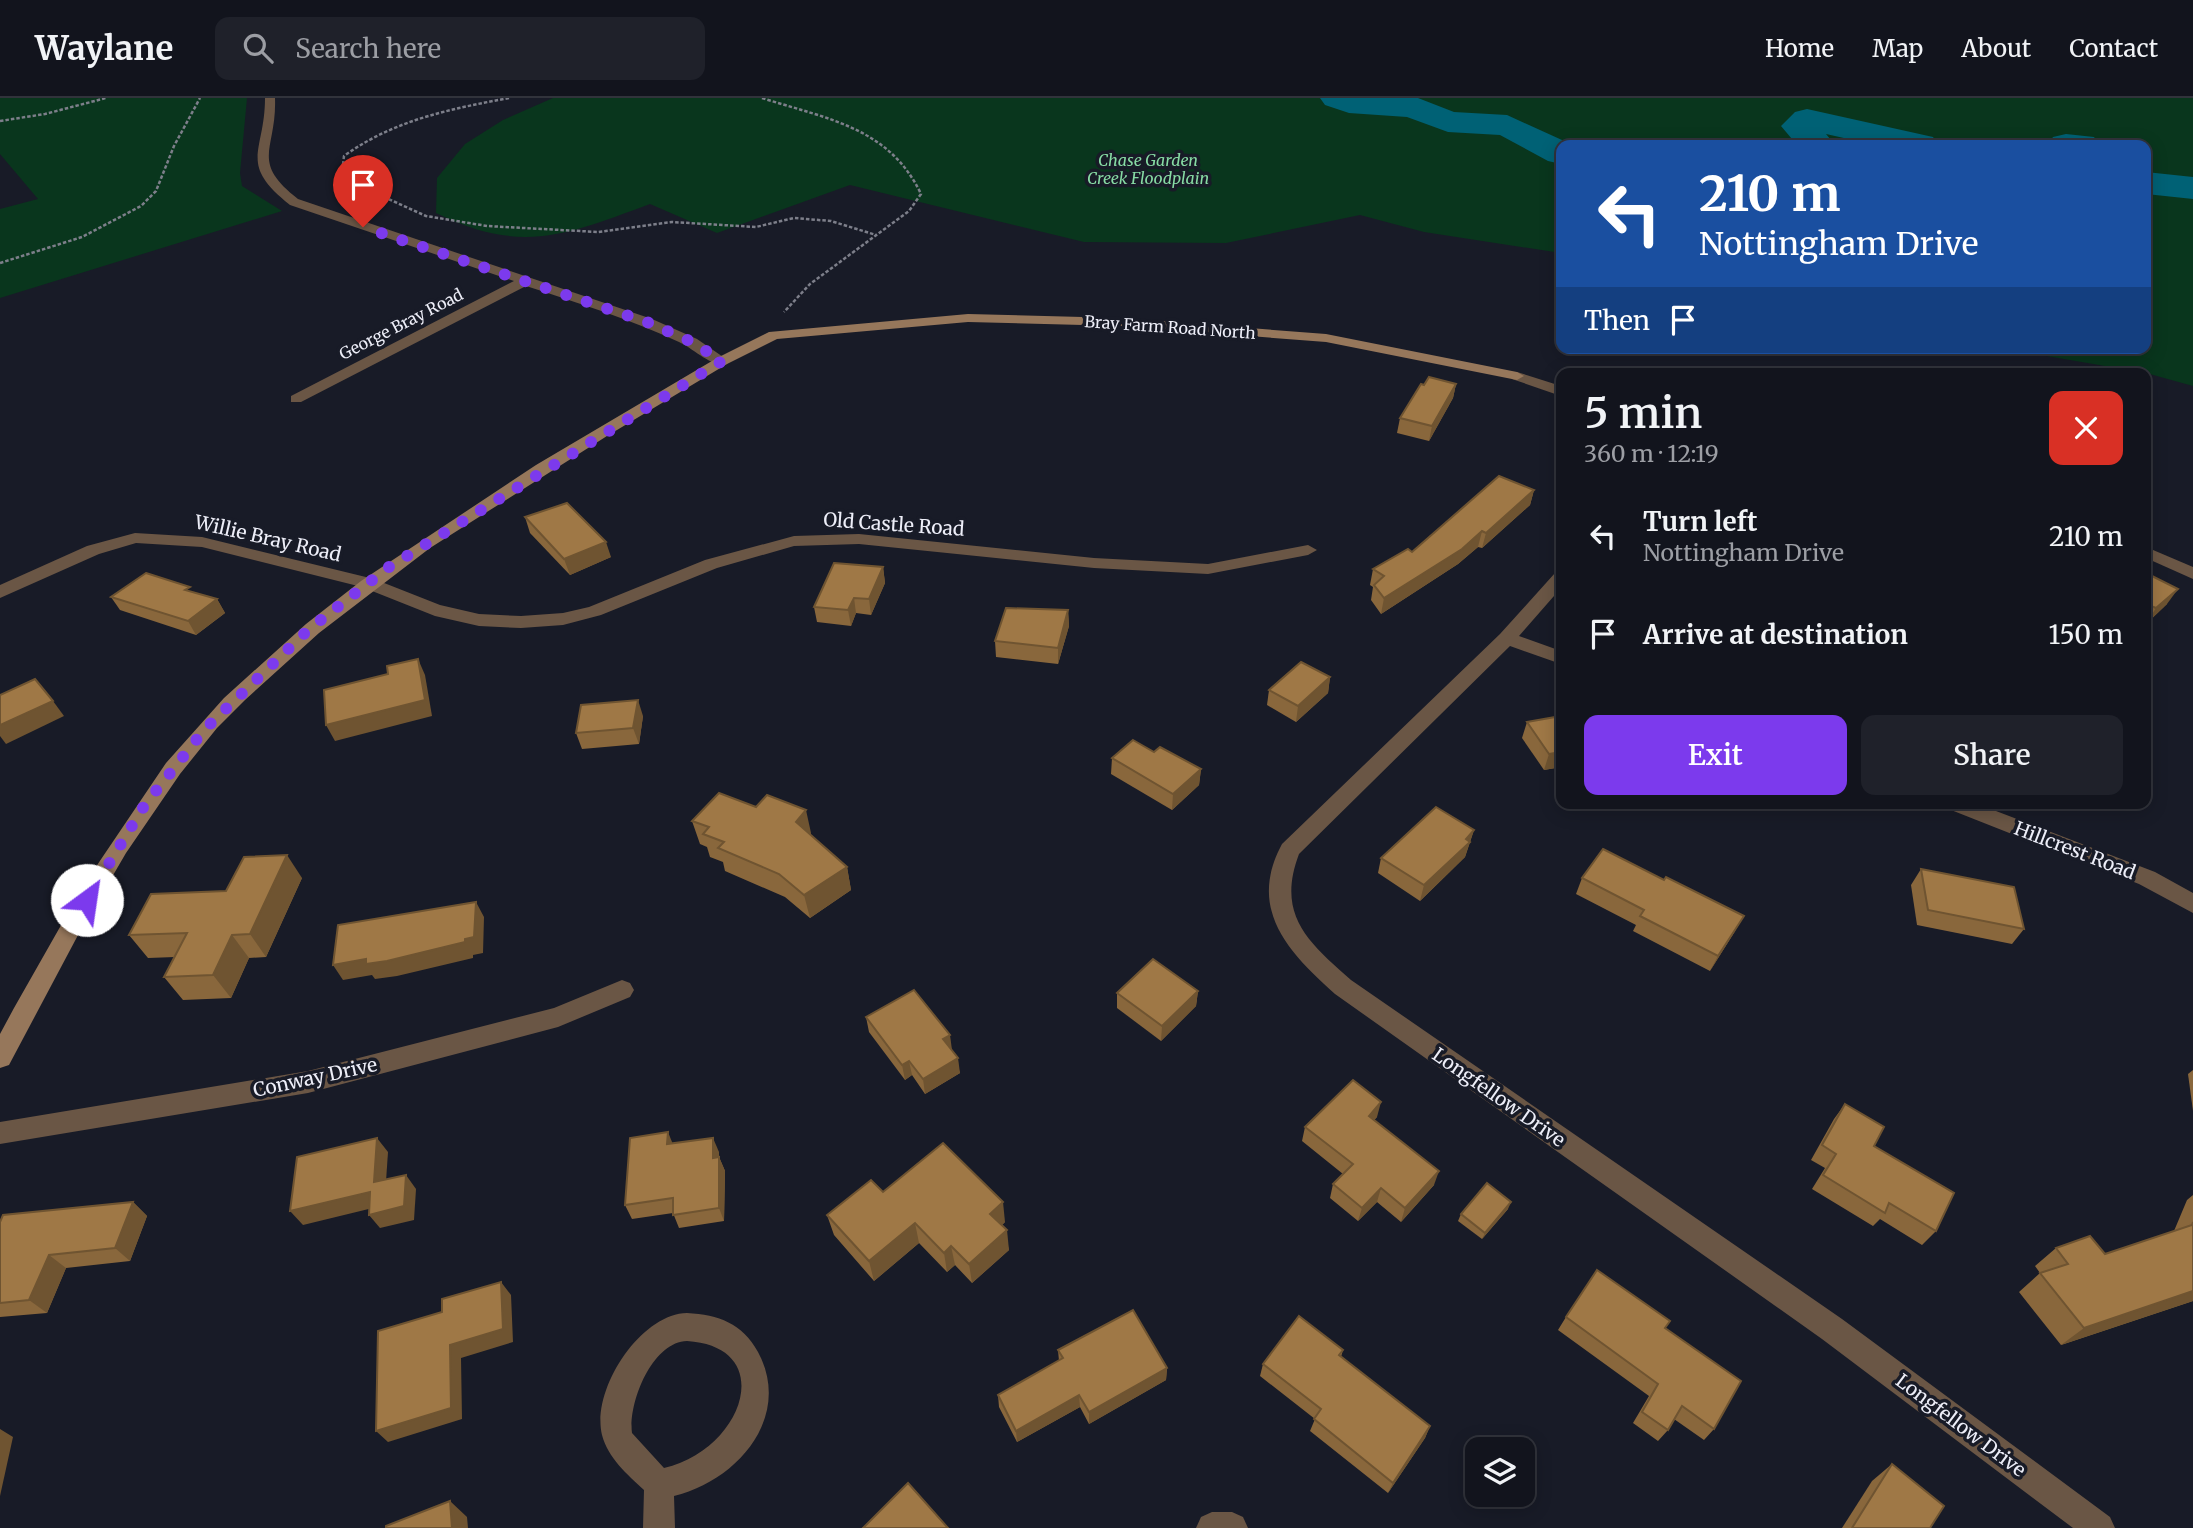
<!DOCTYPE html>
<html lang="en">
<head>
<meta charset="utf-8">
<style>
  :root { --surface:#12141d; --page:#1f212a; --text:#f1f3f6; --muted:#9c9ea4; --line:#31333b; --accent:#7c3aed }
  body { margin:0; font-family:Merriweather,serif; background:var(--page); color:var(--text); height:100vh; display:flex; flex-direction:column; font-size:26px; white-space:nowrap }
  * { box-sizing:border-box; margin:0 }
  p { font-size:23px; color:var(--muted) }
  .icon { flex:none; width:38px; height:38px; fill:none; stroke:currentColor; stroke-width:2; stroke-linecap:round; stroke-linejoin:round }
  .map { position:relative; flex:1; overflow:hidden }
  .side { position:absolute; left:1556px; top:270px; width:595px; height:441px; display:flex; flex-direction:column; background:var(--surface); border-radius:14px; box-shadow:0 4px 18px #0003,0 0 0 2px var(--line) }
  .side>* { flex:none }
  .banner { position:absolute; left:1556px; top:42px; width:595px; height:214px; border-radius:14px; box-shadow:0 4px 18px #0003,0 0 0 2px var(--line); background:#1a4fa0; color:#fff; overflow:hidden }
  .buttons { position:absolute; left:1465px; top:1339px; display:grid; gap:14px }
  .buttons a { display:grid; place-items:center; width:70px; height:70px; border-radius:14px; background:var(--surface); box-shadow:0 4px 18px #0003,0 0 0 2px var(--line); font-size:35px }
  .pin { position:absolute; display:grid; place-items:center; width:60px; height:60px; color:#fff; margin:-72px -30px; border-radius:50% 50% 50% 0; rotate:-45deg; box-shadow:0 0 7px #0007 }
  .pin .icon { rotate:45deg }
  .me { position:absolute; width:77px; margin:-38px; rotate:31deg; stroke-linejoin:round; filter:drop-shadow(0 0 5px #0008) }
  .turn { display:flex; align-items:center; gap:24px; height:147px; padding:0 28px; font-size:32px }
  .turn .icon { width:91px; height:91px; stroke-width:2.5 }
  .turn b { display:block; font-size:49px; line-height:60px }
  .then { display:flex; align-items:center; height:66px; padding:0 28px; background:#0003; gap:14px; font-size:26px }
  .round { display:grid; place-items:center; flex:none; width:74px; height:74px; border-radius:14px; background:var(--page) }
  .headline { display:flex; align-items:center; justify-content:space-between; height:119px; padding:0 28px }
  h1 { font-size:42px; font-weight:600; line-height:52px }
  .cta { display:flex; gap:14px; margin-top:auto; padding:14px 28px }
  .cta a { flex:1; height:80px; border-radius:14px; background:var(--accent); color:#fff; font-size:28px; font-weight:600; line-height:80px; text-align:center }
  .cta a+a { background:var(--page); color:var(--text) }
  ul { padding:0; list-style:none }
  li { display:flex; align-items:center; gap:21px; height:98px; padding:0 28px }
  li div { flex:1 }
  li b { display:block; font-size:26px }
  li em { font-style:normal }
  header { display:flex; align-items:center; gap:42px; box-sizing:border-box; height:98px; padding:0 35px; background:var(--surface); border-bottom:2px solid var(--line) }
  header strong { font-size:33px }
  nav { display:flex; gap:38px; margin-inline-start:auto; font-size:24px }
  .search { width:490px; height:63px; background:var(--page); display:flex; align-items:center; gap:18px; box-sizing:border-box; padding:0 24px; border-radius:14px; color:var(--muted); font-size:26px }
  .map>svg:first-child { display:block }
  .green { fill:#09361d }
  .lines { fill:none; stroke-linecap:round; stroke-linejoin:round }
  .river { fill:#006175; fill-rule:evenodd }
  .path { stroke:#7d7f8a; stroke-width:2.5; stroke-dasharray:3.5 2; stroke-linecap:butt }
  .street { fill:#6a5645; fill-rule:evenodd }
  .secondary { fill:#96775b; fill-rule:evenodd }
  .wall { fill:#89673c }
  .shaded-wall { fill:#6f5431 }
  .building { fill:#9f7846; stroke:#6f5431; stroke-width:2 }
  .route { stroke:#7c3aed; stroke-width:12; stroke-dasharray:0 21.6 }
  .labels { text-anchor:middle; dominant-baseline:central; stroke-width:7; stroke-linejoin:round; paint-order:stroke }
  .far-park-label { font-size:16px; font-style:italic; fill:#87dba4; stroke:#181b27 }
  .far-street-label { font-size:16px; fill:#edeef8; stroke:#181b27 }
  .street-label { font-size:19px; fill:#edeef8; stroke:#181b27 }
</style>
</head>
<body>
<header>
<strong>Waylane</strong>
<div class="search"><svg class="icon" aria-label="search" viewBox="0 0 24 24"><circle cx="10" cy="10" r="6"/><path d="M15 15l6 6"/></svg>Search here</div>
<nav><a>Home</a><a>Map</a><a>About</a><a>Contact</a></nav>
</header>
<div class="map">
<svg width="2193" height="1430" viewBox="0 0 2193 1430">
  <rect width="100%" height="100%" fill="#181b27"/>
  <g class="green">
    <path d="M0,0H247L240,75L242,88L282,113L0,200V111L38,101L0,56Z"/>
    <path d="M553,0H2193V288L2146,275L1999,250H2146V47H1561V155L1424,134L1360,117L1226,145L1084,144L850,87L717,135L650,106C566,137 522,157 436,115L437,80L465,46L503,22Z"/>
  </g>
  <g class="lines">
    <g class="river">
      <path d="M1320,0H1418L1454,14L1507,17L1573,47H1561V66L1548,63L1500,37L1448,34L1407,19L1349,15L1325,7Z"/>
      <path d="M1807,11L1933,39L1938,47H1875L1826,36L1835,47H1797L1781,28L1795,14Z"/>
      <path d="M2066,36L2094,39L2099,47H2048L2053,39Z"/>
      <path d="M2146,74L2193,79V101L2146,96Z"/>
    </g>
    <g class="path">
      <path d="M509,0C450,11 394,22 344,58L342,75L364,90L426,118L487,128L598,134L672,124L756,129L794,120L831,123L876,137"/>
      <path d="M762,0C827,21 889,29 921,96L909,113L810,186L784,214"/>
      <path d="M0,23L45,16L106,0"/>
      <path d="M0,165L82,139L141,108L156,93L174,48L200,0"/>
    </g>
    <g class="street">
      <path d="M265,0H275C277,52 249,63 298,101L652,221L697,241L729,263L727,266C712,270 693,250 679,244C630,221 578,205 526,188L301,304H291V298L514,183L290,107C237,65 265,55 265,0Z"/>
      <path d="M1517,274L1561,288V298L1512,281L1510,278Z"/>
      <path d="M135,435L202,439L374,481L440,507L479,516L521,518L563,515L589,509L705,462L794,438L859,436L1094,460L1208,466L1308,447L1317,452L1308,457L1208,476L1094,470L859,446L794,448L717,470L601,517L563,527L521,530L479,528L435,518L362,489L202,449L136,445L99,456L0,500V487L87,448Z"/>
      <path d="M2146,449L2193,469V481L2146,460Z"/>
      <path d="M1561,474V490L1519,538L1561,553V566L1510,548L1299,756C1276,817 1308,844 1351,882L1842,1221L2110,1419L2115,1430H2073L1822,1241L1335,896C1288,854 1247,811 1282,746L1500,536L1555,475Z"/>
      <path d="M1943,705H1975L2155,774L2193,795V815L2139,786L1946,710Z"/>
      <path d="M622,882L630,885L634,892L630,899L558,929L308,995L0,1046V1024L308,973L554,910Z"/>
      <path d="M687,1215C719,1217 742,1225 758,1254C793,1319 737,1383 674,1398L675,1430H643L644,1392C627,1376 608,1360 602,1337C591,1292 640,1216 687,1215ZM687,1243C779,1249 743,1352 664,1370L632,1335C628,1305 652,1244 687,1243Z"/>
      <path d="M1212,1414H1232L1243,1419L1248,1430H1196L1201,1419Z"/>
    </g>
    <path class="secondary" d="M968,216L1121,220L1326,236L1517,274L1524,278L1517,282L1326,244L1121,228L968,224L777,241L727,266L607,338L430,450L319,535L245,602L217,630L180,676L126,755L77,839L9,967L0,970V936L14,910L85,785L166,665L224,600L306,526L361,483L536,367L717,260L769,234Z"/>
  </g>
  <g class="wall">
    <path d="M1456,286L1453,300L1429,343L1397,335L1400,320L1424,287Z"/>
    <path d="M1534,392L1530,407L1482,450L1478,449L1458,466L1381,516L1371,502L1373,489L1370,487L1373,471L1412,454Z"/>
    <path d="M525,419L611,459L570,477L530,435Z"/>
    <path d="M883,469L885,485L871,517L856,515L851,528L817,524L814,509Z"/>
    <path d="M2146,475L2167,506L2146,526Z"/>
    <path d="M193,494L217,501L225,515L196,537L120,512L111,499Z"/>
    <path d="M1068,512L1069,528L1058,566L996,559L995,543Z"/>
    <path d="M1330,579L1328,595L1296,624L1267,607L1269,592Z"/>
    <path d="M643,618L639,646L582,651L576,635Z"/>
    <path d="M1527,624L1561,669L1544,672L1522,640Z"/>
    <path d="M1154,654L1201,671L1199,687L1172,712L1111,676L1112,660Z"/>
    <path d="M1736,705H1759L1755,713Z"/>
    <path d="M692,723L811,735L810,737L847,769L851,792L810,820L785,799L725,773L723,764L710,759L707,749L700,746Z"/>
    <path d="M1474,732L1465,759L1420,803L1378,775L1381,760Z"/>
    <path d="M1921,771L2024,831L2012,846L1917,827L1911,787Z"/>
    <path d="M302,780L266,859L249,860L231,900L183,902L164,879L175,859L148,860L129,837L226,793Z"/>
    <path d="M1582,780L1735,833L1710,873L1633,833L1636,827L1576,796Z"/>
    <path d="M1198,893L1196,908L1161,943L1117,910V895Z"/>
    <path d="M866,919L952,952L960,975L925,996L912,977L905,982L869,934Z"/>
    <path d="M2193,972V1013L2188,976Z"/>
    <path d="M1845,1006L1874,1048L1936,1133L1922,1147L1880,1121L1873,1128L1812,1091L1825,1070L1811,1062L1834,1021Z"/>
    <path d="M1377,1019L1374,1022L1434,1087L1401,1124L1377,1104L1358,1123L1330,1100L1333,1086L1343,1076L1302,1043L1305,1029Z"/>
    <path d="M673,1045L719,1054V1059L725,1073L724,1123L679,1130L673,1115L632,1121L625,1107Z"/>
    <path d="M883,1094L1005,1124L1002,1127L1009,1152L972,1185L955,1167L947,1174L919,1145L874,1183L834,1137L827,1117Z"/>
    <path d="M2193,1097V1203L2061,1247L2019,1194L2040,1175L2035,1168L2056,1150L2105,1156L2174,1133L2187,1102Z"/>
    <path d="M133,1104L147,1118L130,1163L66,1170L47,1215L0,1219V1124Z"/>
    <path d="M1508,1111L1482,1141L1458,1123L1461,1116Z"/>
    <path d="M1566,1219L1665,1230L1714,1331L1704,1342L1674,1321L1668,1332L1658,1343L1633,1325L1649,1298L1558,1232Z"/>
    <path d="M1058,1252L1167,1270L1166,1282L1089,1326L1080,1309L1017,1344L999,1309L998,1297L1059,1263Z"/>
    <path d="M1343,1252L1341,1259L1430,1328L1425,1340L1388,1395L1310,1333L1315,1321L1260,1278L1263,1266Z"/>
    <path d="M1892,1366L1930,1430H1842L1872,1383Z"/>
  </g>
  <g class="shaded-wall">
    <path d="M1456,286L1453,300L1429,343L1432,328Z"/>
    <path d="M1534,392L1530,407L1482,450L1486,435Z"/>
    <path d="M1482,433L1478,449L1458,466L1381,516L1384,500Z"/>
    <path d="M606,444L611,459L570,477L564,461Z"/>
    <path d="M883,469L885,485L871,517L869,501Z"/>
    <path d="M2178,491L2167,506L2146,526L2156,510Z"/>
    <path d="M854,500L856,515L851,528L848,512Z"/>
    <path d="M217,501L225,515L196,537L188,523Z"/>
    <path d="M1068,512L1069,528L1058,566V550Z"/>
    <path d="M418,561L425,577L432,618L335,643L326,627Z"/>
    <path d="M1330,579L1328,595L1296,624L1298,608Z"/>
    <path d="M638,602L643,618L639,646L633,630Z"/>
    <path d="M53,603L64,618L6,646L0,638V627Z"/>
    <path d="M1561,654V669L1544,672L1549,656Z"/>
    <path d="M1201,671L1199,687L1172,712L1173,696Z"/>
    <path d="M806,712L811,735L801,747L796,724Z"/>
    <path d="M1474,732L1465,759L1420,803L1424,787Z"/>
    <path d="M287,757L302,780L266,859L250,836Z"/>
    <path d="M847,769L851,792L810,820L804,797Z"/>
    <path d="M476,804L484,819L483,855L473,857V860L397,878L375,881L372,877L343,882L333,867L465,841Z"/>
    <path d="M1744,818L1735,833L1710,873L1718,858Z"/>
    <path d="M232,837L249,860L231,900L213,877Z"/>
    <path d="M1198,893L1196,908L1161,943L1162,928Z"/>
    <path d="M950,937L952,952L943,941Z"/>
    <path d="M958,960L960,975L925,996L923,981Z"/>
    <path d="M909,963L912,977L905,982L902,967Z"/>
    <path d="M1381,1004L1377,1019L1365,1032L1369,1018Z"/>
    <path d="M668,1034L674,1049L667,1046Z"/>
    <path d="M377,1040L388,1054L385,1098L374,1084Z"/>
    <path d="M713,1040L719,1054V1074L713,1060Z"/>
    <path d="M719,1059L725,1073L724,1123L719,1110Z"/>
    <path d="M1439,1073L1434,1087L1401,1124L1405,1110Z"/>
    <path d="M406,1077L416,1091L414,1122L380,1130L369,1117Z"/>
    <path d="M1381,1090L1377,1104L1358,1123L1362,1110Z"/>
    <path d="M370,1094L381,1108L303,1127L290,1113Z"/>
    <path d="M133,1104L147,1118L130,1163L115,1150Z"/>
    <path d="M1003,1104L1005,1124L992,1136L990,1116Z"/>
    <path d="M1511,1104L1508,1111L1482,1141L1485,1135Z"/>
    <path d="M915,1125L919,1145L874,1183L869,1163Z"/>
    <path d="M1007,1132L1009,1152L972,1185L969,1166Z"/>
    <path d="M951,1148L955,1167L947,1174L944,1155Z"/>
    <path d="M49,1157L66,1170L47,1215L29,1202Z"/>
    <path d="M501,1184L511,1197L513,1244L461,1260L462,1321L388,1344L376,1333L450,1247Z"/>
    <path d="M2193,1193V1203L2061,1247L2084,1230Z"/>
    <path d="M1167,1270L1166,1282L1089,1326V1314Z"/>
    <path d="M1079,1297L1080,1309L1017,1344L1016,1333Z"/>
    <path d="M1430,1328L1425,1340L1388,1395L1393,1385Z"/>
    <path d="M0,1331L13,1339L0,1398Z"/>
    <path d="M450,1403L467,1419L468,1430H452Z"/>
  </g>
  <g class="building">
    <path d="M1429,279L1456,286L1432,328L1400,320L1421,286L1424,287Z"/>
    <path d="M1499,378L1534,392L1486,435L1482,433L1462,451L1384,500L1374,487L1384,478L1373,471L1408,451L1412,454Z"/>
    <path d="M567,405L606,444L564,461L525,419Z"/>
    <path d="M834,465L883,469L869,501L854,500L848,512L814,509Z"/>
    <path d="M146,475L190,489L185,492L217,501L188,523L111,499Z"/>
    <path d="M2146,475L2178,491L2156,510L2146,506Z"/>
    <path d="M1006,510L1068,512L1058,550L995,543Z"/>
    <path d="M418,561L425,602L326,627L324,592L388,576L387,568Z"/>
    <path d="M1301,564L1330,579L1298,608L1269,592Z"/>
    <path d="M35,581L53,603L0,627V597Z"/>
    <path d="M638,602L633,630L576,635L581,607Z"/>
    <path d="M1561,618V654L1549,656L1527,624Z"/>
    <path d="M1133,642L1154,654L1160,649L1201,671L1173,696L1112,660Z"/>
    <path d="M719,695L756,709L767,697L806,712L796,724L847,769L804,797L779,776L718,750L724,744L703,736L709,729L692,723Z"/>
    <path d="M1436,709L1474,732L1466,741L1470,744L1424,787L1381,760Z"/>
    <path d="M1603,751L1664,782L1666,779L1744,818L1718,858L1640,818L1644,812L1582,780Z"/>
    <path d="M287,757L250,836L232,837L213,877L164,879L187,835L129,837L151,796L226,793L244,759Z"/>
    <path d="M1921,771L2014,789L2024,831L1928,812Z"/>
    <path d="M476,804L474,839L465,841V844L387,863L366,866V861L333,867L338,827Z"/>
    <path d="M1153,861L1198,893L1162,928L1117,895Z"/>
    <path d="M914,892L950,937L943,941L958,960L923,981L909,963L902,967L866,919Z"/>
    <path d="M1353,982L1381,1004L1369,1018L1439,1073L1405,1110L1381,1090L1362,1110L1333,1086L1353,1066L1305,1029Z"/>
    <path d="M1845,1006L1884,1029L1874,1048L1954,1095L1936,1133L1889,1105L1885,1115L1823,1077L1836,1056L1822,1047Z"/>
    <path d="M668,1034L667,1046L713,1040V1060L719,1059V1110L673,1117V1100L625,1107L630,1040Z"/>
    <path d="M377,1040L374,1084L406,1077L404,1108L369,1117L370,1094L290,1113L297,1059Z"/>
    <path d="M943,1045L1003,1104L990,1116L1007,1132L969,1166L951,1148L944,1155L915,1125L869,1163L827,1117L871,1082L883,1094Z"/>
    <path d="M1487,1085L1511,1104L1485,1135L1461,1116Z"/>
    <path d="M133,1104L115,1150L49,1157L29,1202L0,1205V1124L3,1117Z"/>
    <path d="M2193,1124V1193L2084,1230L2040,1175L2068,1166L2056,1150L2090,1138L2105,1156L2192,1127Z"/>
    <path d="M1597,1172L1670,1223L1665,1230L1741,1283L1714,1331L1682,1308L1668,1332L1642,1314L1658,1286L1566,1219Z"/>
    <path d="M501,1184L503,1231L450,1247L451,1310L376,1333L378,1233L442,1214V1201Z"/>
    <path d="M1133,1212L1167,1270L1089,1314L1079,1297L1016,1333L998,1297L1063,1260L1058,1252Z"/>
    <path d="M1299,1218L1343,1252L1339,1257L1430,1328L1393,1385L1314,1321L1321,1311L1263,1266Z"/>
    <path d="M1892,1366L1944,1408L1930,1430H1852Z"/>
    <path d="M908,1385L948,1430H863Z"/>
    <path d="M450,1403L452,1430H386V1428Z"/>
  </g>
  <g class="lines">
    <path class="route" d="M87,802L144,708L205,631L308,532L389,469L722,263L692,244L647,224L363,129"/>
  </g>
  <g class="labels">
    <g class="far-park-label">
      <text x="1148" y="62">Chase Garden<tspan x="1148" dy="18">Creek Floodplain</tspan></text>
    </g>
    <g class="far-street-label">
      <text transform="translate(401 226) rotate(-27)">George Bray Road</text>
      <text transform="translate(1170 229) rotate(4)">Bray Farm Road North</text>
    </g>
    <g class="street-label">
      <text transform="translate(894 426) rotate(4)">Old Castle Road</text>
      <text transform="translate(268 440) rotate(13)">Willie Bray Road</text>
      <text transform="translate(2075 752) rotate(21)">Hillcrest Road</text>
      <text transform="translate(315 979) rotate(-12)">Conway Drive</text>
      <text transform="translate(1499 999) rotate(35)">Longfellow Drive</text>
      <text transform="translate(1961 1327) rotate(37)">Longfellow Drive</text>
    </g>
  </g>
</svg>
<div class="buttons">
<a><svg class="icon" aria-label="layers" viewBox="0 0 24 24"><path d="M12 4l9 5-9 5-9-5zM3 14l9 5 9-5"/></svg></a>
</div>
<div class="pin" style="left:363px;top:129px;background:#d93025"><svg class="icon" aria-label="arrive" viewBox="0 0 24 24"><path d="M6 21V4h12l-3 4 3 4H6"/></svg></div>
<svg class="me" style="left:87px;top:802px" viewBox="-20 -20 40 40"><circle r="19" fill="#fff"/><path d="M0-13L10 11 0 6-10 11z" fill="#7c3aed"/></svg>
<div class="banner">
<div class="turn"><svg class="icon" aria-label="left" viewBox="0 0 24 24"><path d="M17 20v-9H6M10 6l-5 5 5 5"/></svg><div><b>210 m</b>Nottingham Drive</div></div>
<div class="then">Then<svg class="icon" aria-label="arrive" viewBox="0 0 24 24"><path d="M6 21V4h12l-3 4 3 4H6"/></svg></div>
</div>
<section class="side">
<div class="headline"><div><h1>5 min</h1><p>360 m · 12:19</p></div><a class="round" style="background:#d93025;color:#fff"><svg class="icon" aria-label="close" viewBox="0 0 24 24"><path d="M6 6l12 12M18 6L6 18"/></svg></a></div>
<ul>
<li><svg class="icon" aria-label="left" viewBox="0 0 24 24"><path d="M17 20v-9H6M10 6l-5 5 5 5"/></svg><div><b>Turn left</b><p>Nottingham Drive</p></div><em>210 m</em></li>
<li><svg class="icon" aria-label="arrive" viewBox="0 0 24 24"><path d="M6 21V4h12l-3 4 3 4H6"/></svg><div><b>Arrive at destination</b></div><em>150 m</em></li>
</ul>
<div class="cta"><a>Exit</a><a>Share</a></div>
</section>
</div>
</body>
</html>
